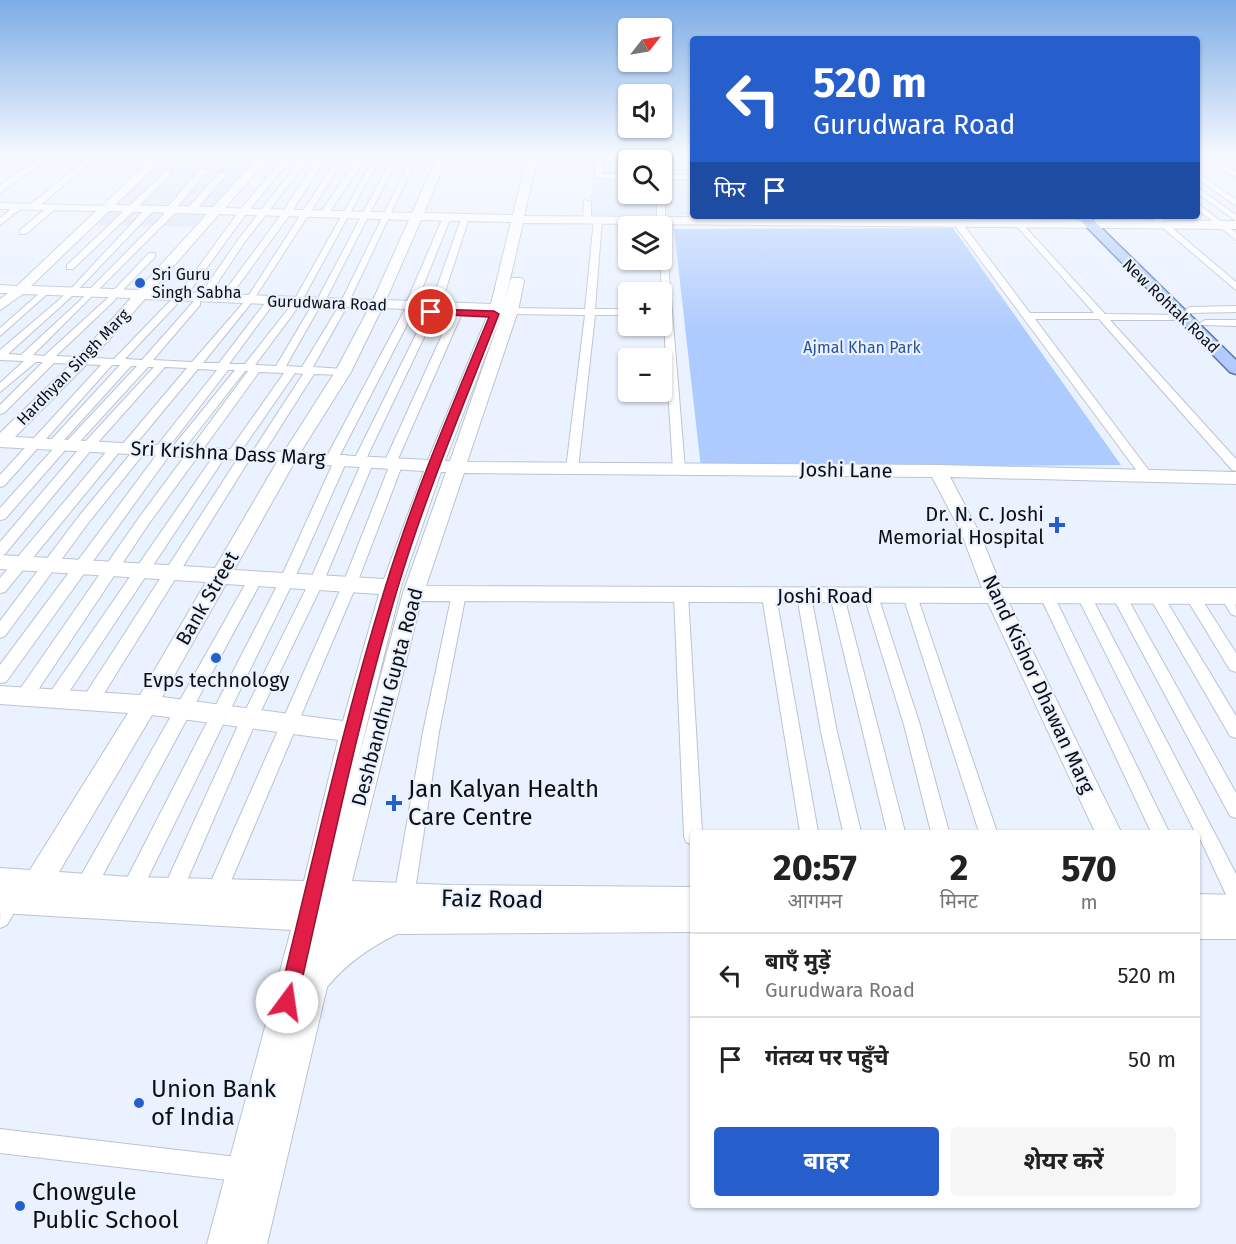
<!DOCTYPE html>
<html lang="hi">
<head>
<meta charset="utf-8">
<style>
  :root { --surface:#fff; --page:#f6f6f6; --text:#222; --muted:#767676; --line:#e0e0e0; --accent:#265fcc }
  body { margin:0; font-family:"Fira Sans","Noto Sans Devanagari",sans-serif; background:var(--page); color:var(--text); height:100vh; display:flex; flex-direction:column; font-size:22px; white-space:nowrap }
  * { box-sizing:border-box; margin:0 }
  p { font-size:20px; color:var(--muted) }
  .icon { flex:none; width:33px; height:33px; fill:none; stroke:currentColor; stroke-width:2; stroke-linecap:round; stroke-linejoin:round }
  .map { position:relative; flex:1; overflow:hidden }
  .drawer { position:absolute; left:690px; top:830px; width:510px; height:378px; display:flex; flex-direction:column; background:var(--surface); border-radius:6px; box-shadow:0 2px 4px #0004 }
  .drawer>* { flex:none }
  .top-card { position:absolute; left:690px; top:36px; width:510px; height:183px; border-radius:6px; box-shadow:0 2px 4px #0004; background:#265fcc; color:#fff; overflow:hidden }
  .needle { width:39px; rotate:59deg }
  .controls { position:absolute; left:618px; top:18px; display:grid; gap:12px }
  .controls a { display:grid; place-items:center; width:54px; height:54px; border-radius:6px; background:var(--surface); box-shadow:0 2px 4px #0004; font-size:30px }
  .pin { position:absolute; display:grid; place-items:center; width:51px; height:51px; color:#fff; margin:-26px; border:3px solid #fff; border-radius:50%; box-shadow:0 2px 6px #0007 }
  .me { position:absolute; width:66px; margin:-33px; rotate:14deg; stroke-linejoin:round; filter:drop-shadow(0 0 4px #0008) }
  .turn { display:flex; align-items:center; gap:21px; height:126px; padding:0 24px; font-size:27px }
  .turn .icon { width:78px; height:78px; stroke-width:2.5 }
  .turn b { display:block; font-size:42px; line-height:51px }
  .then { display:flex; align-items:center; height:57px; padding:0 24px; background:#0003; gap:12px; font-size:22px }
  .eta { display:flex; justify-content:space-evenly; align-items:center; height:102px; text-align:center }
  .eta b { font-size:36px; font-weight:700; line-height:42px }
  .action { display:flex; gap:12px; margin-top:auto; padding:12px 24px }
  .action a { flex:1; height:69px; border-radius:6px; background:var(--accent); color:#fff; font-size:24px; font-weight:700; line-height:69px; text-align:center }
  .action a+a { background:var(--page); color:var(--text) }
  ul { padding:0; list-style:none }
  li { display:flex; align-items:center; gap:18px; height:84px; padding:0 24px; border-top:2px solid var(--line) }
  li div { flex:1 }
  li b { display:block; font-size:22px }
  li em { font-style:normal }
  .map>svg:first-child { display:block }
  .built { fill:#dbe6f8; fill-rule:evenodd }
  .green { fill:#adcbfe }
  .lines { fill:none; stroke-linecap:round; stroke-linejoin:round }
  .street-casing { stroke:#bcc3d0; stroke-width:2 }
  .secondary-casing { stroke:#bcc3d0; stroke-width:2 }
  .primary-casing { stroke:#5673a9; stroke-width:3 }
  .street { fill:#fff; fill-rule:evenodd }
  .secondary { fill:#fff; fill-rule:evenodd }
  .primary { fill:#b1cbfc; fill-rule:evenodd }
  .route { fill:#e11d48; stroke:#92132f; stroke-width:1.5 }
  .poi-dot { fill:#265fcc; stroke:#eaf2ff; stroke-width:2 }
  .labels { text-anchor:middle; dominant-baseline:central; stroke-width:4.5; stroke-linejoin:round; paint-order:stroke }
  .far-poi-label { font-size:16px; fill:#0d0f13; stroke:#eaf2ff; text-anchor:start }
  .far-street-label { font-size:16px; fill:#0d0f13; stroke:#eaf2ff }
  .far-park-label { font-size:16px; fill:#2851a1; stroke:#eaf2ff }
  .street-label { font-size:20px; fill:#0d0f13; stroke:#eaf2ff }
  .poi-label { font-size:20px; fill:#0d0f13; stroke:#eaf2ff; text-anchor:end }
  .near-poi-label { font-size:24px; fill:#0d0f13; stroke:#eaf2ff; text-anchor:start }
  .near-street-label { font-size:24px; fill:#0d0f13; stroke:#eaf2ff }
</style>
</head>
<body>
<div class="map">
<svg width="1236" height="1244" viewBox="0 0 1236 1244">
  <rect width="100%" height="100%" fill="#eaf2ff"/>
  <g class="built">
    <path d="M594,157H693V215H590ZM628,160H662V194H628Z"/>
    <path d="M159,159L262,160L203,227L90,225Z"/>
  </g>
  <path class="green" d="M953,228L1121,465L701,468L674,229Z"/>
  <g class="lines">
    <g class="street-casing">
      <g id="street">
        <path d="M89,157H97L37,208H31V204Z"/>
        <path d="M284,157L291,159L246,214L184,299H179L178,303L125,359L142,360L194,301H200V305L153,360L192,362L245,301L338,157H348L344,160L252,302L203,363H219L265,303H271V307L229,364H245L292,304L373,160L380,158L299,306L255,365L276,366L311,307L315,304L391,160L398,158L324,303L320,306L286,366L302,367L339,306L410,160L417,158L346,308L313,367L343,369L348,372L343,375L314,374L260,459L251,457L95,708L89,710L83,708L81,703L83,698L240,455L246,451L251,454L303,374L295,373L237,457L233,458L227,454L61,704L55,706L49,704L47,699L49,694L217,451L221,450L227,454L284,373L259,372L148,525L30,702L24,704L18,702L16,697L18,692L138,519L248,371H245L180,454L171,453L6,682L0,683V665L158,453L154,450L156,447L217,370L198,369L130,451L121,450L5,592L0,593V578L112,445L121,446L187,368L165,367L92,449L5,554L0,556V542L84,443L154,367H148L74,448H67L5,519L0,520V508L54,448L48,444L50,441L120,365H112L4,486L0,487V475L101,365L54,363L4,413L0,414V405L43,362H36L0,392V383L24,361L0,360V350L67,293L147,207H153V211L70,298L8,354L21,355L87,294L88,291L167,211V208L200,169H206V173L176,208V212L33,355L44,356L111,295L112,292L149,253H155V257L116,297L115,300L56,356L114,359L172,299H177L178,295L240,210ZM131,366H137L66,442L63,441ZM228,370H235L171,449L168,448Z"/>
        <path d="M302,157L309,159L244,243L206,300H200L198,298L238,240Z"/>
        <path d="M318,157L325,159L291,213L227,301H221L219,299L283,212Z"/>
        <path d="M358,157L365,159L327,216H321L320,214Z"/>
        <path d="M595,157H603L602,174L628,175V179L595,178Z"/>
        <path d="M1197,157L1227,165L1236,172V177L1221,169L1197,160Z"/>
        <path d="M166,171L173,173L73,269H67V265Z"/>
        <path d="M220,172L227,174L194,212H188V208Z"/>
        <path d="M1197,172L1236,200V206L1197,178Z"/>
        <rect x="662" y="175" width="31" height="4"/>
        <path d="M1197,187L1236,215V221L1197,193Z"/>
        <path d="M662,192L665,194V226L685,469L679,473L673,469L660,260L662,226H657V194Z"/>
        <path d="M584,200L591,202V219L587,221L583,219Z"/>
        <path d="M1197,203L1236,233V240L1197,209Z"/>
        <path d="M17,204L24,206L0,225V218Z"/>
        <path d="M50,205L57,207L26,234H20V230Z"/>
        <path d="M447,215L451,217L415,306L411,309L414,311L340,455H346L348,458L293,582L138,898L131,901L124,898L121,891L124,884L279,582L334,461H328L326,458L404,311L408,308L405,306L443,217Z"/>
        <path d="M462,216L469,218L440,307L432,309L430,307Z"/>
        <path d="M1149,216H1158L1236,282V290Z"/>
        <path d="M598,217L602,219L595,309H628V315H595L578,469L572,473L566,469L585,315L511,314L506,311L511,308L585,309L594,219Z"/>
        <path d="M956,219H959L1030,313H1094L1015,224L1014,222L1018,219L1105,314L1187,315V319L1183,320H1110L1236,459V471L1232,470L1099,319H1035L1153,476L1147,480L1143,479L953,223V219Z"/>
        <path d="M42,291L47,294L45,296L0,336V328Z"/>
        <path d="M1236,306V312L1190,313L1185,310L1190,307Z"/>
        <path d="M428,310L436,312L367,457L374,461L323,583L257,719L179,899L172,902L165,899L162,892L165,885L241,719L309,583L361,464L354,460Z"/>
        <path d="M457,310L462,313L398,459L403,463L356,586L223,900L216,903L209,900L206,893L209,886L342,586L389,467L384,463L452,313Z"/>
        <path d="M1205,320H1236V326L1201,325L1200,323Z"/>
        <path d="M141,445L145,446V452L89,522L5,636L0,638V621L79,516L137,446Z"/>
        <path d="M255,575L262,580L92,895L85,898L78,895L75,888L78,881L250,576Z"/>
        <path d="M459,589L466,594L439,732L414,897L411,904L404,907L397,904L394,897L423,732L452,594Z"/>
        <path d="M681,590L688,595L702,832H693V845L686,842L684,836L674,595Z"/>
        <path d="M769,591L774,592L776,596L818,832H800L762,596L764,592Z"/>
        <path d="M804,591L809,592L811,596L837,732L861,832H843L821,732L797,596L799,592Z"/>
        <path d="M837,591L842,592L844,596L905,832H887L830,596L832,592Z"/>
        <path d="M871,591L876,592L878,596L920,725L949,832H931L904,725L864,596L866,592Z"/>
        <path d="M910,591L915,592L917,596L997,832H979L903,596L905,592Z"/>
        <path d="M1047,591L1052,592L1054,596L1169,832H1151L1040,596L1042,592Z"/>
        <path d="M1084,591L1089,592L1091,596L1236,874V904L1229,901L1197,832H1195L1077,596L1079,592Z"/>
        <path d="M1119,591L1124,592L1236,793V818L1230,816L1112,596L1114,592Z"/>
        <path d="M1156,591L1161,592L1236,716V738L1230,736L1149,596L1151,592Z"/>
        <path d="M1192,591L1197,592L1236,653V672L1230,670L1185,596L1187,592Z"/>
        <path d="M1227,591C1236,594 1236,605 1236,616L1231,614L1220,596L1222,592Z"/>
        <path d="M11,890L18,893L21,900L7,925L0,928C0,914 0,897 11,890Z"/>
        <path d="M0,1129L245,1158L254,1161L257,1170L254,1179L245,1182L0,1153Z"/>
      </g>
    </g>
    <g class="secondary-casing">
      <g id="secondary">
        <path d="M41,157H52L0,193V185Z"/>
        <path d="M153,157H537L547,159V163L536,164L524,216L1236,221V229L523,223L504,305L510,281L512,278H522L524,281L518,311L467,462L938,465L1236,472V484L950,477L979,532L1002,588H1236V604L1009,603L1121,832H1095L988,603L421,601L352,881L450,885L693,887V932L397,934C370,947 347,963 327,987L267,1244H207L291,930L0,913V868L30,870L128,713L0,704V686L140,695L206,582L0,569V555L215,568L277,462L0,447V433L78,357L131,298L23,294L0,310V299L8,293H0V285L17,286L96,211L0,209V203L102,206ZM163,159L167,160L255,161L213,207L115,205ZM266,161L435,163L412,213L225,208ZM445,163L525,164L513,215L424,213ZM109,211L207,214L138,290L31,286ZM219,214L409,220L373,300L152,291ZM421,220L511,222L491,304L386,300ZM145,299L369,308L335,372L284,452L15,437L88,363ZM382,308L489,312L428,460L300,453L351,372ZM502,313L450,461H445ZM294,463L424,471L384,579L234,570ZM441,472H446L403,593L357,764L401,587ZM464,473L932,477L961,532L982,588L426,586ZM226,584L379,594L343,721L162,697ZM152,715L338,740L304,881L131,877L59,872Z"/>
        <path d="M1197,894L1236,895V939H1197Z"/>
      </g>
    </g>
    <g class="primary-casing">
      <path id="primary" d="M1076,216H1089L1236,360V374L1230,372Z"/>
    </g>
    <use href="#street" class="street"/>
    <use href="#secondary" class="secondary"/>
    <use href="#primary" class="primary"/>
  </g>
  <linearGradient id="sky" x2="0" y2="1"><stop stop-color="#7cace6"/><stop offset="0.47" stop-color="#f6f9ff"/><stop offset="1" stop-color="#f6f9ff" stop-opacity="0"/></linearGradient>
  <rect width="1236" height="331" fill="url(#sky)"/>
  <path class="route" d="M431,309L494,311L499,314C464,404 426,494 398,587C357,723 329,863 297,1002L294,1008L287,1011L281,1008L278,1002C312,864 343,724 385,588C413,496 452,406 489,317L428,314V310Z"/>
  <g class="poi-dot">
    <circle cx="140" cy="283" r="6"/>
    <path d="M1054 516h6v6h6v6h-6v6h-6v-6h-6v-6h6z"/>
    <circle cx="216" cy="658" r="6"/>
    <path d="M391 794h6v6h6v6h-6v6h-6v-6h-6v-6h6z"/>
    <circle cx="139" cy="1103" r="6"/>
    <circle cx="20" cy="1206" r="6"/>
  </g>
  <g class="labels">
    <g class="far-poi-label">
      <text x="152" y="274">Sri Guru<tspan x="152" dy="18">Singh Sabha</tspan></text>
    </g>
    <g class="far-street-label">
      <text transform="translate(327 303) rotate(2)">Gurudwara Road</text>
      <text transform="translate(1171 306) rotate(44)">New Rohtak Road</text>
      <text transform="translate(73 367) rotate(-46)">Hardhyan Singh Marg</text>
    </g>
    <g class="far-park-label">
      <text x="862" y="347">Ajmal Khan Park</text>
    </g>
    <g class="street-label">
      <text transform="translate(228 453) rotate(3)">Sri Krishna Dass Marg</text>
      <text transform="translate(846 470) rotate(1)">Joshi Lane</text>
      <text x="825" y="596">Joshi Road</text>
      <text transform="translate(207 598) rotate(-60)">Bank Street</text>
      <text transform="translate(1039 684) rotate(65)">Nand Kishor Dhawan Marg</text>
      <text transform="translate(387 697) rotate(-75)">Deshbandhu Gupta Road</text>
    </g>
    <g class="poi-label">
      <text x="1044" y="514">Dr. N. C. Joshi<tspan x="1044" dy="23">Memorial Hospital</tspan></text>
      <text x="216" y="680" text-anchor="middle">Evps technology</text>
    </g>
    <g class="near-poi-label">
      <text x="408" y="789">Jan Kalyan Health<tspan x="408" dy="28">Care Centre</tspan></text>
      <text x="151" y="1089">Union Bank<tspan x="151" dy="28">of India</tspan></text>
      <text x="32" y="1192">Chowgule<tspan x="32" dy="28">Public School</tspan></text>
    </g>
    <g class="near-street-label">
      <text transform="translate(492 899) rotate(1)">Faiz Road</text>
    </g>
  </g>
</svg>
<div class="controls">
<a><svg class="needle" viewBox="-14 -14 28 28"><path d="M0-13l5 13h-10z" fill="#e53935"/><path d="M0 13l5-13h-10z" fill="#767676"/></svg></a>
<a><svg class="icon" aria-label="sound" viewBox="0 0 24 24"><path d="M4 9h4l5-4v14l-5-4H4zM17 9q2 3 0 6"/></svg></a>
<a><svg class="icon" aria-label="search" viewBox="0 0 24 24"><circle cx="10" cy="10" r="6"/><path d="M15 15l6 6"/></svg></a>
<a><svg class="icon" aria-label="layers" viewBox="0 0 24 24"><path d="M12 4l9 5-9 5-9-5zM3 14l9 5 9-5"/></svg></a>
<a>+</a>
<a>−</a>
</div>
<div class="pin" style="left:431px;top:312px;background:#d93025"><svg class="icon" aria-label="arrive" viewBox="0 0 24 24"><path d="M6 21V4h12l-3 4 3 4H6"/></svg></div>
<svg class="me" style="left:287px;top:1002px" viewBox="-20 -20 40 40"><circle r="19" fill="#fff"/><path d="M0-13L10 11 0 6-10 11z" fill="#e11d48"/></svg>
<div class="top-card">
<div class="turn"><svg class="icon" aria-label="left" viewBox="0 0 24 24"><path d="M17 20v-9H6M10 6l-5 5 5 5"/></svg><div><b>520 m</b>Gurudwara Road</div></div>
<div class="then">फिर<svg class="icon" aria-label="arrive" viewBox="0 0 24 24"><path d="M6 21V4h12l-3 4 3 4H6"/></svg></div>
</div>
<section class="drawer">
<div class="eta">
<div><b>20:57</b><p>आगमन</p></div>
<div><b>2</b><p>मिनट</p></div>
<div><b>570</b><p>m</p></div>
</div>
<ul>
<li><svg class="icon" aria-label="left" viewBox="0 0 24 24"><path d="M17 20v-9H6M10 6l-5 5 5 5"/></svg><div><b>बाएँ मुड़ें</b><p>Gurudwara Road</p></div><em>520 m</em></li>
<li><svg class="icon" aria-label="arrive" viewBox="0 0 24 24"><path d="M6 21V4h12l-3 4 3 4H6"/></svg><div><b>गंतव्य पर पहुँचे</b></div><em>50 m</em></li>
</ul>
<div class="action"><a>बाहर</a><a>शेयर करें</a></div>
</section>
</div>
</body>
</html>
